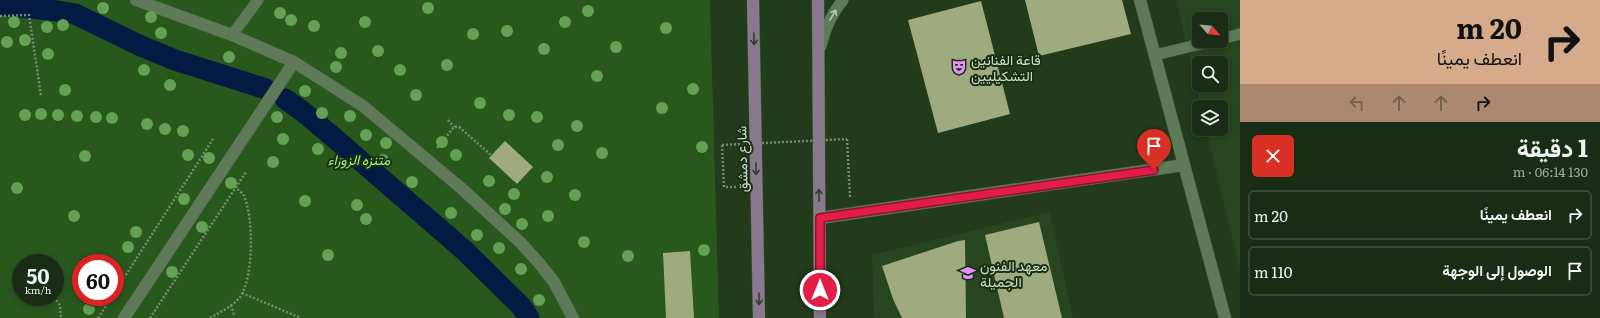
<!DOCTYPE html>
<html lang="ar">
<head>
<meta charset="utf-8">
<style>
  :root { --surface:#192c14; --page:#22341d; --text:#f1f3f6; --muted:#9fa7a0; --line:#374834 }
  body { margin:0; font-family:Literata,Vazirmatn,serif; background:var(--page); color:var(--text); direction:rtl; height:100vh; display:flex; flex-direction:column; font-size:15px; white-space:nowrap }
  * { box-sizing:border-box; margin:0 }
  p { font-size:13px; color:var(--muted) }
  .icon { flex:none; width:22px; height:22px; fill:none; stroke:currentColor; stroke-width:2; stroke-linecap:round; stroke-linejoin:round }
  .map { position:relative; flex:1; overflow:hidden; direction:ltr }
  .side { display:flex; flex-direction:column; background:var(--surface); width:360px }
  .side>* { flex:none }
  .banner { background:#d6ab8b; color:#111; overflow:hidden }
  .needle { width:26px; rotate:117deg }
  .buttons { position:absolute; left:1192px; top:12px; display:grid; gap:8px }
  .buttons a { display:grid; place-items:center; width:36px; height:36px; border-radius:6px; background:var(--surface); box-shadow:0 2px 6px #0003,0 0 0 1px var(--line); font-size:20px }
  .speed { position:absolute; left:12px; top:254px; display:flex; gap:8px; font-size:20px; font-weight:700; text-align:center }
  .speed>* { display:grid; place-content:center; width:52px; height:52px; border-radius:50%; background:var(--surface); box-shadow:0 2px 6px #0003,0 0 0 1px var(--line); line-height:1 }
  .speed small { font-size:10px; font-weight:400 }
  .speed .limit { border:6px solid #d22; background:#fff; color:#111 }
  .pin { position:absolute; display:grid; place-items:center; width:34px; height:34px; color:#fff; margin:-41px -17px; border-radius:50% 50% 50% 0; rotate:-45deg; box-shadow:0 0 4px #0007 }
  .pin .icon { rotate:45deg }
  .me { position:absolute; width:44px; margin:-22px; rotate:0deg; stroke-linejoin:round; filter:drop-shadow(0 0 3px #0008) }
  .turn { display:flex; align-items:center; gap:14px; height:84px; padding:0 12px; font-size:18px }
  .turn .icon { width:52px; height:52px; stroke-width:2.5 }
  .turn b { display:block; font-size:28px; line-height:34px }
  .lanes { display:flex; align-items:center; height:38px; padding:0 12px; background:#0003; justify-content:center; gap:20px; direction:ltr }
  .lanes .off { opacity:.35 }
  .round { display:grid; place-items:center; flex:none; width:42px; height:42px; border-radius:6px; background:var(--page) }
  .summary { display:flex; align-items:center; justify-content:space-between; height:68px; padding:0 12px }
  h1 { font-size:24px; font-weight:700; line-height:30px }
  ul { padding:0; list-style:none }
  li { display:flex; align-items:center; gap:12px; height:50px; margin:0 8px 6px; padding:0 4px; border:2px solid var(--line); border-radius:6px }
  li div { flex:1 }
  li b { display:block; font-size:15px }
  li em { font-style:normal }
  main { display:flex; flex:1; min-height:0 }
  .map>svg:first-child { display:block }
  .built { fill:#27451f; fill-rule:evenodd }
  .green { fill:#28581c; fill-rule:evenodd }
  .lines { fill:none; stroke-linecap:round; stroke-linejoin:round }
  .canal { stroke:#031a42; stroke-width:21 }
  .building { fill:#9fab7e }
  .service-casing { stroke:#40563b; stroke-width:12 }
  .pedestrian-casing { stroke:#40563b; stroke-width:13 }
  .minor-casing { stroke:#40563b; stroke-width:13 }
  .primary-casing { stroke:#40563b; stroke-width:13 }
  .path { stroke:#778b72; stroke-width:2.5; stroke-dasharray:2 2; stroke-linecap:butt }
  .service { stroke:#5e7a57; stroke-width:11 }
  .pedestrian { stroke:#5e7a57; stroke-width:12 }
  .minor { stroke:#5e7a57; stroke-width:12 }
  .primary { stroke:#8a788e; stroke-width:12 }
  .path-bridge { stroke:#778b72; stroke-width:2.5; stroke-dasharray:2 2; stroke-linecap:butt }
  .tree { fill:#64a056 }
  .oneway { stroke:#b8c9b3 }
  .oneway2 { stroke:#2e3f2a }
  .route-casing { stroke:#92132f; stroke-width:10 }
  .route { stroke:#e11d48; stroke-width:7 }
  .labels { text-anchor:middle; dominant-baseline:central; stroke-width:4; stroke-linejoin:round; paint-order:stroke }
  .poi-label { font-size:14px; fill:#ceddca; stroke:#173111; text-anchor:start }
  .park-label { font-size:14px; font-style:italic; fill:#9bf387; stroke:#173111 }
  .street-label { font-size:14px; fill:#ceddca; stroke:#173111 }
</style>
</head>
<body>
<main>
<section class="side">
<div class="banner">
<div class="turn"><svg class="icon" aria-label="right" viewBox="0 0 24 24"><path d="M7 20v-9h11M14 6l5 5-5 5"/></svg><div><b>20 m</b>انعطف يمينًا</div></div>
<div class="lanes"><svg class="icon off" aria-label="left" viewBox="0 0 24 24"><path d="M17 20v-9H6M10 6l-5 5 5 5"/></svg><svg class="icon off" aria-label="ahead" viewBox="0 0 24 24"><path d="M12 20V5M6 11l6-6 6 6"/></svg><svg class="icon off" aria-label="ahead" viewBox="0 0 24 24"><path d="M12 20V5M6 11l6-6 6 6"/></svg><svg class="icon" aria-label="right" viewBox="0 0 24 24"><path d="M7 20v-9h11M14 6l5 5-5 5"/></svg></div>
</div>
<div class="summary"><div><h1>1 دقيقة</h1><p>130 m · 06:14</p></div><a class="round" style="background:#d93025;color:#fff"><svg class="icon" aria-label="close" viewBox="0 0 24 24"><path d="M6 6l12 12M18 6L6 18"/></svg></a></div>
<ul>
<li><svg class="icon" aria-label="right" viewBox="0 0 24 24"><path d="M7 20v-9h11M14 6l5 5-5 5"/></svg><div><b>انعطف يمينًا</b></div><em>20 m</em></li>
<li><svg class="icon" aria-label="arrive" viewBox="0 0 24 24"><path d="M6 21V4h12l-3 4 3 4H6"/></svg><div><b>الوصول إلى الوجهة</b></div><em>110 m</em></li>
</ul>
</section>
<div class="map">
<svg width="1240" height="318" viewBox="0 0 1240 318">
  <rect width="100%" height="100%" fill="#213b1b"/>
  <g class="built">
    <path d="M1176,0H1240V271L1206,129H1221V107H1201ZM1199,19H1221V41H1199ZM1199,63H1221V85H1199Z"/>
    <path d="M1050,212L1073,318H874L872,255Z"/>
  </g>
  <path class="green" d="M0,0H710L719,318H0ZM21,263H55V297H21ZM81,263H115V297H81Z"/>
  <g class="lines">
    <g class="canal">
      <path d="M0,5L58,11L75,14L141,46L175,60L266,89"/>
      <path d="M285,99L302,111L332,136L465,251L521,306L529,318"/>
    </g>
  </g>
  <g class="building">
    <path d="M1025,0H1122L1131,34L1039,56Z"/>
    <path d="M981,1L1010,114L938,133L908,20Z"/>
    <path d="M505,141L533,167L517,184L489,158Z"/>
    <path d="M1039,222L1062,318H1004L985,235Z"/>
    <path d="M965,240L966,318H902L893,299L882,266L958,241Z"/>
    <path d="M690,251L694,318H666L663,253Z"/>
  </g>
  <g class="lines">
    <g class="service-casing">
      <g id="service">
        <path d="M232,35L258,0"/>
        <path d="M1221,39L1240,34"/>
        <path d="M821,46C825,29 831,14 843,0"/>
        <path d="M1155,55L1213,41"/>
      </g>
    </g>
    <g class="pedestrian-casing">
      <g id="pedestrian">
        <path d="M136,0L232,35L294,62L363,106L461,188L520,242L539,263L554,282L573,318"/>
        <path d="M124,318L294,62"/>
      </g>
    </g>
    <g class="minor-casing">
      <g id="minor">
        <path d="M1140,0L1225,318"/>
        <path d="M820,218L1184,165"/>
      </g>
    </g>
    <g class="primary-casing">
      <g id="primary">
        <path d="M753,0L759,318"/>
        <path d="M818,0L820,318"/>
      </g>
    </g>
    <g class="path">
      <path d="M0,16L29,15L41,96"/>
      <path d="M448,120L454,127"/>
      <path d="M847,139L850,197"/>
      <path d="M722,145L724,187H740"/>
      <path d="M437,148L454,127H459L491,155"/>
      <path d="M38,259L40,263"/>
      <path d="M115,292L213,139"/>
      <path d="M242,293L301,318"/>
      <path d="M54,297L60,305L61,318"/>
      <path d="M231,305L234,315"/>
      <path d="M98,318L112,297"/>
      <path d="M150,318L246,172"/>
      <path d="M210,318C219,313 233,306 240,297C254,278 254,214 243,194C241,192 238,190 236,187"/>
    </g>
    <use href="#service" class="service"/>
    <use href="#pedestrian" class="pedestrian"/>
    <use href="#minor" class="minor"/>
    <use href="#primary" class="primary"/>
    <path class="path-bridge" d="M722,145L847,139"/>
  </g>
  <g class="tree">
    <circle cx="103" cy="8" r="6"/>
    <circle cx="428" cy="8" r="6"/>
    <circle cx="588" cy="11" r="6"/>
    <circle cx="280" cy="13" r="6"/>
    <circle cx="151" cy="17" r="6"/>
    <circle cx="291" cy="20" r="6"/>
    <circle cx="14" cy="22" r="6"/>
    <circle cx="365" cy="22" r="6"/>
    <circle cx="565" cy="22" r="6"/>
    <circle cx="63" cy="25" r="6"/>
    <circle cx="314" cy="26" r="6"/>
    <circle cx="47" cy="27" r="6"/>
    <circle cx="666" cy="28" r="6"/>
    <circle cx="507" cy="31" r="6"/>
    <circle cx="161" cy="33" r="6"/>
    <circle cx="473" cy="34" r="6"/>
    <circle cx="25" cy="40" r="6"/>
    <circle cx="7" cy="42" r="6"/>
    <circle cx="616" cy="47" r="6"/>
    <circle cx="544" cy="49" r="6"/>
    <circle cx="378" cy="51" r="6"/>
    <circle cx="341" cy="53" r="6"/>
    <circle cx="48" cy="54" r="6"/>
    <circle cx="229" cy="57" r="6"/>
    <circle cx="447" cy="65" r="6"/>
    <circle cx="336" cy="67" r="6"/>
    <circle cx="144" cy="70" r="6"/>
    <circle cx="400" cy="70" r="6"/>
    <circle cx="597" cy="76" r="6"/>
    <circle cx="170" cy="85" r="6"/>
    <circle cx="693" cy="89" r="6"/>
    <circle cx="65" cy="90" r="6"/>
    <circle cx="305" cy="91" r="6"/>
    <circle cx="416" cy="95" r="6"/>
    <circle cx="480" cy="103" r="6"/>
    <circle cx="662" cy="108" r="6"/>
    <circle cx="322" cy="113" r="6"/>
    <circle cx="41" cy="114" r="6"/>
    <circle cx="25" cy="115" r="6"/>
    <circle cx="58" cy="115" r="6"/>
    <circle cx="509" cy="115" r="6"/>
    <circle cx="77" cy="116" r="6"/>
    <circle cx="350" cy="116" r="6"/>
    <circle cx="96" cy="117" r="6"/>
    <circle cx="277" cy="117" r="6"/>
    <circle cx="537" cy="117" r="6"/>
    <circle cx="112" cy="118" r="6"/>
    <circle cx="147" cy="124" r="6"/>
    <circle cx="577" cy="126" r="6"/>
    <circle cx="165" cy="129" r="6"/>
    <circle cx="183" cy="131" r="6"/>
    <circle cx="366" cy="135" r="6"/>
    <circle cx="283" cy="139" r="6"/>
    <circle cx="442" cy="142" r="6"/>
    <circle cx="386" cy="143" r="6"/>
    <circle cx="558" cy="145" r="6"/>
    <circle cx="702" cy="147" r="6"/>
    <circle cx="318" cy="149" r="6"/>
    <circle cx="602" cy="153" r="6"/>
    <circle cx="188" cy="155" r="6"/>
    <circle cx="456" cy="155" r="6"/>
    <circle cx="85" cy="156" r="6"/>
    <circle cx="209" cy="158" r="6"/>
    <circle cx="383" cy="160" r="6"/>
    <circle cx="273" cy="162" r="6"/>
    <circle cx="342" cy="164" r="6"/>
    <circle cx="547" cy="177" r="6"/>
    <circle cx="489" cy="181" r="6"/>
    <circle cx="412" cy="182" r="6"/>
    <circle cx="231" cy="183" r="6"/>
    <circle cx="17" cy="188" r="6"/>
    <circle cx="514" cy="194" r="6"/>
    <circle cx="575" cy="195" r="6"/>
    <circle cx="184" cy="199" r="6"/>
    <circle cx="305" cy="201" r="6"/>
    <circle cx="357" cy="205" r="6"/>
    <circle cx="505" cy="209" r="6"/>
    <circle cx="451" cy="213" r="6"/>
    <circle cx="74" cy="216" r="6"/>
    <circle cx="548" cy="216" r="6"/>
    <circle cx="366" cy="219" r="6"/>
    <circle cx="522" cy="224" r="6"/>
    <circle cx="202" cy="227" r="6"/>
    <circle cx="136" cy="232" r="6"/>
    <circle cx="477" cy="235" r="6"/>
    <circle cx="584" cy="242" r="6"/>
    <circle cx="128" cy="247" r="6"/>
    <circle cx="499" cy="248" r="6"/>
    <circle cx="704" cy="250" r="6"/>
    <circle cx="328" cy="255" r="6"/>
    <circle cx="628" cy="256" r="6"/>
    <circle cx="521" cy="269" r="6"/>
    <circle cx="172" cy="272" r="6"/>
    <circle cx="539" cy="300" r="6"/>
    <circle cx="89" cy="309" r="6"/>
  </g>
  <defs><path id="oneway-shaft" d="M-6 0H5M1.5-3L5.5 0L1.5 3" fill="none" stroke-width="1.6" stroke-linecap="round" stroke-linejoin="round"/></defs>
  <use class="oneway" href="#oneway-shaft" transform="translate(833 15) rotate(-59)"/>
  <g class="oneway2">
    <use href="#oneway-shaft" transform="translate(754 39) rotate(89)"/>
    <use href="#oneway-shaft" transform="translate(756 169) rotate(89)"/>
    <use href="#oneway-shaft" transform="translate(819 195) rotate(-91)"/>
    <use href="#oneway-shaft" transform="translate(759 299) rotate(89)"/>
  </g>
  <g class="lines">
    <g class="route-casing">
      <path id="route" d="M820,290V218L1154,170"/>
    </g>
    <use href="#route" class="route"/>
  </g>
  <defs>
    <g id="theatre-bare" transform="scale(1.2)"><path d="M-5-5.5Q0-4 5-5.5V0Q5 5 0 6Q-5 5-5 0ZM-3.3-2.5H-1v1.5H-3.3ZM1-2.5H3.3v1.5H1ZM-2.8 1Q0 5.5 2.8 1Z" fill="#e98efe" stroke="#173111" stroke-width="2.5" paint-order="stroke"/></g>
    <g id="university-bare" transform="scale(1.2)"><path d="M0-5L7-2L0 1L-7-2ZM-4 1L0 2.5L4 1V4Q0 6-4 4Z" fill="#e98efe" stroke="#173111" stroke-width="2.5" paint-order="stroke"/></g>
  </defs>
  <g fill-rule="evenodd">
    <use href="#theatre-bare" x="959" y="67"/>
    <use href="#university-bare" x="968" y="273"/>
  </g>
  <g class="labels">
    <g class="poi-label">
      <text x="971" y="59">قاعة الفنانين<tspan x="971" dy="16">التشكيليين</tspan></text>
      <text x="980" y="265">معهد الفنون<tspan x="980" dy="16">الجميلة</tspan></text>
    </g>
    <g class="park-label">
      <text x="359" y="159">متنزه الزوراء</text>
    </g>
    <g class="street-label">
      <text transform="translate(741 159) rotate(-91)">شارع دمشق</text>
    </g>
  </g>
</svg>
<div class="buttons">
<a><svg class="needle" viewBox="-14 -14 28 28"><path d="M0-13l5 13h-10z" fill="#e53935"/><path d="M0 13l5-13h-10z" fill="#9fa7a0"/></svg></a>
<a><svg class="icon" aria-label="search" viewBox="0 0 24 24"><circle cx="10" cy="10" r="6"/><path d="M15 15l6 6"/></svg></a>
<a><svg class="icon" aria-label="layers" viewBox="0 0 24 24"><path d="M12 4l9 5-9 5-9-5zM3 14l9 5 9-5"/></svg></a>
</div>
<div class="speed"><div>50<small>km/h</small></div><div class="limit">60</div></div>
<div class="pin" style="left:1154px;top:170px;background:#d93025"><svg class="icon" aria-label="arrive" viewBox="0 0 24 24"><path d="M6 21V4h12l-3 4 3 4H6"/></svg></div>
<svg class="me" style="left:820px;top:290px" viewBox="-20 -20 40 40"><circle r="17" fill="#e11d48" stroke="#fff" stroke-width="3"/><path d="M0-11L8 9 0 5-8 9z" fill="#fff"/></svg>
</div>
</main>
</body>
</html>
